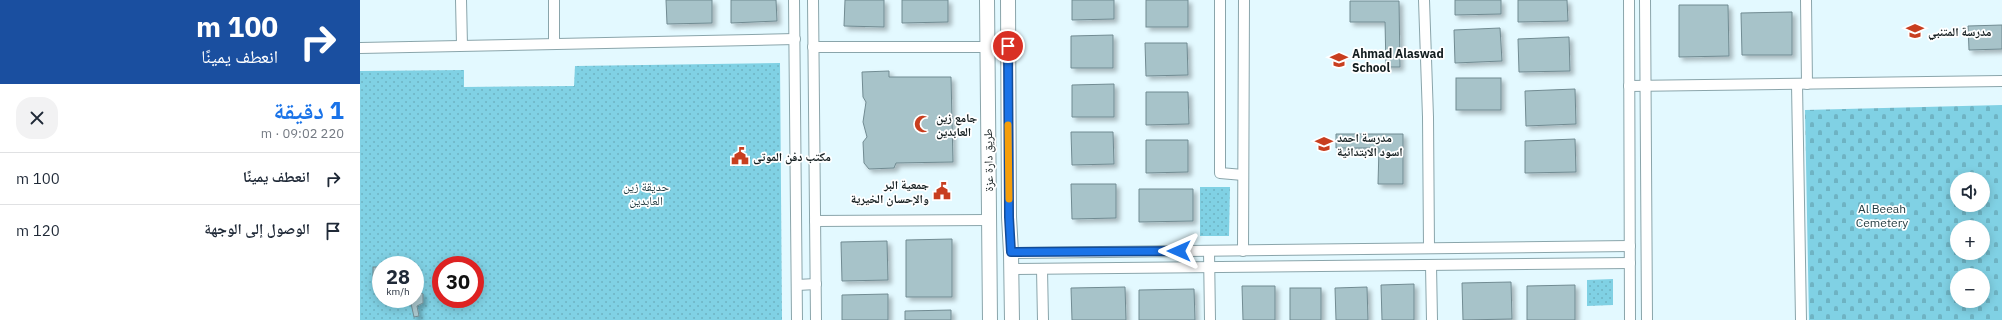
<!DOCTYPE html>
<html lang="ar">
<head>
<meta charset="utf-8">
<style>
  :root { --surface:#fff; --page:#f2f2f3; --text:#1f2937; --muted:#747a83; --line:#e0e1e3; --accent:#1a73e8 }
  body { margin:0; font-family:"IBM Plex Sans","Noto Naskh Arabic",sans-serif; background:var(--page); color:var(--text); direction:rtl; height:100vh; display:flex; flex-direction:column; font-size:15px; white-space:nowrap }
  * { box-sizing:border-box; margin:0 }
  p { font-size:13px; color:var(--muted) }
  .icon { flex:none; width:22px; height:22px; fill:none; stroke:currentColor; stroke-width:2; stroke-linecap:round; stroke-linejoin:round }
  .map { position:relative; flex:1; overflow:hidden; direction:ltr }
  .drawer { display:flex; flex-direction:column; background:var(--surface); width:360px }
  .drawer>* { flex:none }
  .banner { background:#1a4fa0; color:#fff; overflow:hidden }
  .fabs { position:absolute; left:1590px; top:172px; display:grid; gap:8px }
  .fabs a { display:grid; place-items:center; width:40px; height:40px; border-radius:50%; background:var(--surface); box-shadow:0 2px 10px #0003; font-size:20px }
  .speed { position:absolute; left:12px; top:256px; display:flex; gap:8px; font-size:20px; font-weight:700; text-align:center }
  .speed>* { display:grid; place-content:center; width:52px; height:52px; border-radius:50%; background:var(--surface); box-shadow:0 2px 10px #0003; line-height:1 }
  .speed small { font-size:10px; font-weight:400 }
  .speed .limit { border:6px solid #d22; background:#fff; color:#111 }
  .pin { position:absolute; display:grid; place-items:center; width:34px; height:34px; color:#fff; margin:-17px; border:2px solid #fff; border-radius:50%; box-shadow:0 1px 4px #0007 }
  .me { position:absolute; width:44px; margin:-22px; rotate:270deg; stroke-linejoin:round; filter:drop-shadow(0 0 3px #0008) }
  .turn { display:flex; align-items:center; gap:14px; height:84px; padding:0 16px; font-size:18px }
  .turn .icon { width:52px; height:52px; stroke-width:2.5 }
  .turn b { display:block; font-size:28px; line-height:34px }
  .round { display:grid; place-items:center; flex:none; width:42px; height:42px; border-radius:16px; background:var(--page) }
  .summary { display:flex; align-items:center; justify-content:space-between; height:68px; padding:0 16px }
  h1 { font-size:24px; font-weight:800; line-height:30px; color:var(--accent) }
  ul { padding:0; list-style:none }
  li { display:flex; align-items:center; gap:12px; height:52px; padding:0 16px; border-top:1px solid var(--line) }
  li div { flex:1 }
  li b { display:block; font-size:15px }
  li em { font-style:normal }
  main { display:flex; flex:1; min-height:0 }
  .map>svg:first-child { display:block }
  .grass { fill:url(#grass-dots); fill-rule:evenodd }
  .cemetery { fill:url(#cemetery-stones); fill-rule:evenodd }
  .building { fill:#a7c3c9; stroke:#718b92; filter:url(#shadow) }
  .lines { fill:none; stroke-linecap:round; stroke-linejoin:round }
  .street-casing { stroke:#8aa5ab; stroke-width:12 }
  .secondary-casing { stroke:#8aa5ab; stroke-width:16 }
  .street { stroke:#fff; stroke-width:10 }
  .secondary { stroke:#fff; stroke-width:14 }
  .route-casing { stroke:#114b97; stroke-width:10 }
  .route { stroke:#1a73e8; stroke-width:7 }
  .slow { stroke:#f59e0b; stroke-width:7 }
  .labels { text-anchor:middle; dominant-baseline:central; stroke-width:3.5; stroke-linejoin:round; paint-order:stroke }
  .poi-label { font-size:12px; font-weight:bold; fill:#131d1f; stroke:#fff; text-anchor:start }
  .street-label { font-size:12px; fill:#131d1f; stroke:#fff }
  .park-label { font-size:12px; fill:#233b40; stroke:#fff }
</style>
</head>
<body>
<main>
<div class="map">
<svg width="1642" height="320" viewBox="0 0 1642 320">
  <defs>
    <pattern id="grass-dots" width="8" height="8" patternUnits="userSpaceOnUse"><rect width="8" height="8" fill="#80d1e4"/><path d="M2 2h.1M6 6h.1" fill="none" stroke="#6eb3c3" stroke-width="1.8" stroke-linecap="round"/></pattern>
    <pattern id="cemetery-stones" width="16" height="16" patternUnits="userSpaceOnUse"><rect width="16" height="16" fill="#80d1e4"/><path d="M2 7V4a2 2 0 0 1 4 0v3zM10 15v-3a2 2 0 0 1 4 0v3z" fill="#6eb3c3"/></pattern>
    <filter id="shadow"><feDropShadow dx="3.5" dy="3.5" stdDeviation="2" flood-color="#0004"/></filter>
  </defs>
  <rect width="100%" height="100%" fill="#e3f9ff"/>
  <g class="grass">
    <path d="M420,63L422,320H0V71L104,70V87L214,86L215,66ZM21,265H55V299H21ZM81,265H115V299H81Z"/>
    <path d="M840,187H870L869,236H840Z"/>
    <path d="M1253,279V305L1227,306V280Z"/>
  </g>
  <path class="cemetery" d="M1642,105V320H1449L1445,110ZM1597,179H1623V205H1597ZM1597,227H1623V253H1597ZM1597,275H1623V301H1597Z"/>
  <g class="building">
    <path d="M306,0H352V23L307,24Z"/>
    <path d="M371,0H416L417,21L371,23Z"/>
    <path d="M485,0H524V27L484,26Z"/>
    <path d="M542,0H588V22L542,23Z"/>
    <path d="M712,0H754V19L712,20Z"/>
    <rect x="786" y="0" width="42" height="27"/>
    <path d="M1095,0H1141V14L1095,15Z"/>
    <path d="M1158,0H1207L1208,21L1158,22Z"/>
    <path d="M990,1H1039L1040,67H1026L1025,22H990Z"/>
    <path d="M1319,5H1368L1369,56L1319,57Z"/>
    <path d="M1432,12V55H1382L1381,13Z"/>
    <path d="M1642,25V49L1609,50L1608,26Z"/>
    <path d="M1140,28L1142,61L1095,63L1094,30Z"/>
    <path d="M753,35V68H711V36Z"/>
    <path d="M1209,37L1210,71L1159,72L1158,39Z"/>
    <path d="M785,43H827L828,75L786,76Z"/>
    <path d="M529,71V77H591L593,162L536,163L534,168L509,169L504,163L503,142L507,137L503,122L506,102L503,97L502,72Z"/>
    <rect x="1096" y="78" width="45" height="32"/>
    <path d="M754,84V117H712V85Z"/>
    <path d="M1215,89L1216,124L1166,126L1165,91Z"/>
    <path d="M786,92H828L829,124L786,125Z"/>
    <path d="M711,132H753L754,164L712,165Z"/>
    <path d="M976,134H1043V184H1018L1019,148H976Z"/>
    <path d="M1215,139L1216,172L1165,173V141Z"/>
    <path d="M786,140H828V172L786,173Z"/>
    <path d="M711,184H756V218L712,219Z"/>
    <path d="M779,189H833V221L779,222Z"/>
    <path d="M592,239V297H546V240Z"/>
    <path d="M527,241L528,280L482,281L481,242Z"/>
    <rect x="13" y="267" width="8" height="20"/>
    <path d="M1151,282L1152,319L1103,320L1102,283Z"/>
    <path d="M1054,284V320H1022L1021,285Z"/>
    <path d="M1215,285V320H1167V286Z"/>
    <path d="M882,286H915V320H883Z"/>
    <path d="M765,287L766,320H712L711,288Z"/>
    <path d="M1007,287L1008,320H976L975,288Z"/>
    <rect x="930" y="288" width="31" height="32"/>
    <path d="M834,289L835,320H779V290Z"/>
    <path d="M57,291L63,294V303L57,306L59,316L54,317L50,299H55V292Z"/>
    <path d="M528,294V320H482V295Z"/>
    <path d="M591,310V320H545V311Z"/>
  </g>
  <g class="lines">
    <g class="street-casing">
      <g id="street">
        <path d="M101,0L102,45"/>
        <path d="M194,0V44"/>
        <path d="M434,0L437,320"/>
        <path d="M453,0L456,320"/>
        <path d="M860,0V173L883,175"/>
        <path d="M1064,0L1068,117L1069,248"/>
        <path d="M1269,0L1270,320"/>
        <path d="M1285,0L1287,320"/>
        <path d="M1446,0L1447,84"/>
        <path d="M453,47H627"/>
        <path d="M0,48L435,39"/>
        <path d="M1437,84L1441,320"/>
        <path d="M1269,86L1642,81"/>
        <path d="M455,221L629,220"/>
        <path d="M849,251L850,320"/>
        <path d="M883,251L884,0"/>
        <path d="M651,253L1270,246"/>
        <path d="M1071,265L1072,320"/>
        <path d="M651,269L1270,263"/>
        <path d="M682,269L683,320"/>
        <path d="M437,285L456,284"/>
      </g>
    </g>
    <g class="secondary-casing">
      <g id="secondary">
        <path d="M627,0L630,320"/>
        <path d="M648,0L649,217L651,253L652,320"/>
      </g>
    </g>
    <use href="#street" class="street"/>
    <use href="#secondary" class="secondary"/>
  </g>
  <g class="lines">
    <g class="route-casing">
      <path id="route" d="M648,46L649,217L651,252L819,251"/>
    </g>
    <use href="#route" class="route"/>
    <path class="slow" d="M648,125L649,199"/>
  </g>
  <defs>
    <g id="school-bare" transform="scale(1.38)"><path d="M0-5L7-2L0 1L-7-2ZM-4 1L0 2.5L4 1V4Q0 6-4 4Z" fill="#c83e1f" stroke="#fff" stroke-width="2.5" paint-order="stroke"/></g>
    <g id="mosque-bare" transform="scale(1.38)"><path d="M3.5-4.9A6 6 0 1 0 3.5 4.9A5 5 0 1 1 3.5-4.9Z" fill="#c83e1f" stroke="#fff" stroke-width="2.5" paint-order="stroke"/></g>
    <g id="civic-bare" transform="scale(1.38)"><path d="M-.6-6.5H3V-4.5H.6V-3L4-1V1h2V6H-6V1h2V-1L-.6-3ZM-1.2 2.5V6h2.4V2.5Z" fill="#c83e1f" stroke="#fff" stroke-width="2.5" paint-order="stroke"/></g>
  </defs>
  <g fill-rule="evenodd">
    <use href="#school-bare" x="1555" y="31"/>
    <use href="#school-bare" x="979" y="60"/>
    <use href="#mosque-bare" x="563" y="124"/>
    <use href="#school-bare" x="964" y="144"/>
    <use href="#civic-bare" x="380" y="156"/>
    <use href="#civic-bare" x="582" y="191"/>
  </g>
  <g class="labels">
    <g class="poi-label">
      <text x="1568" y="31">مدرسة المتنبي</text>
      <text x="992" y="53">Ahmad Alaswad<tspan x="992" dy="14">School</tspan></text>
      <text x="576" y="117">جامع زين<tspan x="576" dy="14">العابدين</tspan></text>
      <text x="977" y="137">مدرسة احمد<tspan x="977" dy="14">اسود الابتدائية</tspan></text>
      <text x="393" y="156">مكتب دفن الموتى</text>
      <text x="569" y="184" text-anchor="end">جمعية البر<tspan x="569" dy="14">والإحسان الخيرية</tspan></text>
    </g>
    <g class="street-label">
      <text transform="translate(628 160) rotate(-91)">طريق دارة عزة</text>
    </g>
    <g class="park-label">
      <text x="286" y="186">حديقة زين<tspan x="286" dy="14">العابدين</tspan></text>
      <text x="1522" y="208">Al Beeah<tspan x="1522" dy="14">Cemetery</tspan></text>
    </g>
  </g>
</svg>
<div class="fabs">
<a><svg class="icon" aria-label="sound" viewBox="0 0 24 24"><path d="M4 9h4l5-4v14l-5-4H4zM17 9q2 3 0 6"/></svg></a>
<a>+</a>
<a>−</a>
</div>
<div class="speed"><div>28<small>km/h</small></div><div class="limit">30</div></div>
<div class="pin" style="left:648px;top:46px;background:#d93025"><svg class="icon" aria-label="arrive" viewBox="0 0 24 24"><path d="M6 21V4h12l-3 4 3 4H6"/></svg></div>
<svg class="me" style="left:819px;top:251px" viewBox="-20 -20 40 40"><path d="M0-17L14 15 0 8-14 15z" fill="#1a73e8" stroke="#fff" stroke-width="4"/></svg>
</div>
<section class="drawer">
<div class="banner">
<div class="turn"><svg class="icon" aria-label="right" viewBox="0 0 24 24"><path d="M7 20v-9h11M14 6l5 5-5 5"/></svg><div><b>100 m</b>انعطف يمينًا</div></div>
</div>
<div class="summary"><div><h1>1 دقيقة</h1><p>220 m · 09:02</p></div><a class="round"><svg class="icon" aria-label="close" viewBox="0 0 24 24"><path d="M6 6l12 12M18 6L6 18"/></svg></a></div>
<ul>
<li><svg class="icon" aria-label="right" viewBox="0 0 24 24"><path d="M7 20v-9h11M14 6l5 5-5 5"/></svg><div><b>انعطف يمينًا</b></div><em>100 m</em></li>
<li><svg class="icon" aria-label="arrive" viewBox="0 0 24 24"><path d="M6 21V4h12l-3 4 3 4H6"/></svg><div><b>الوصول إلى الوجهة</b></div><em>120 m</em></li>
</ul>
</section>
</main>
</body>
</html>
